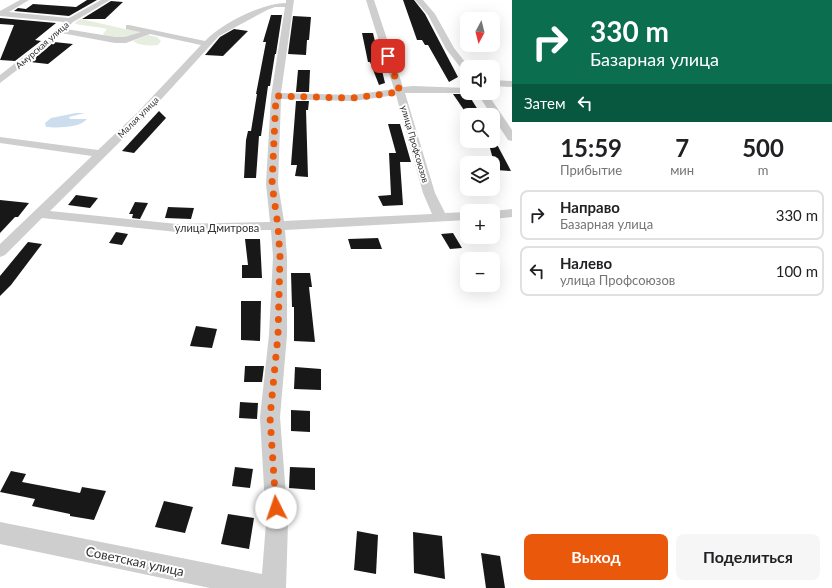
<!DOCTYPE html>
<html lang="ru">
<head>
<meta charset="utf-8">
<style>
  :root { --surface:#fff; --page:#f6f6f6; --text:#202124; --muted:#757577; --line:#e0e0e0; --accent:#ea580c }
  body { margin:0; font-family:Lato,sans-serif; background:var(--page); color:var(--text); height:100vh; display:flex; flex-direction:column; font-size:15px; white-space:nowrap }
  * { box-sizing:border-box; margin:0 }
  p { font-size:13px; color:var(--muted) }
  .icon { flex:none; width:22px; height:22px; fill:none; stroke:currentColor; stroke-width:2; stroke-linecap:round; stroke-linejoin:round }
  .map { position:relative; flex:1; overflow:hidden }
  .side { display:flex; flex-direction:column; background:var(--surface); width:320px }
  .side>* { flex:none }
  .hud { background:#0b6e4f; color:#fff; overflow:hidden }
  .needle { width:26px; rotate:187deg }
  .controls { position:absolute; left:460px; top:12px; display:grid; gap:8px }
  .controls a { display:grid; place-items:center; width:40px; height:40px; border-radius:8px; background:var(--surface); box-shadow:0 4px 16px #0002; font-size:20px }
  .pin { position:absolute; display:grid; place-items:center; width:34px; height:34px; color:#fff; margin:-17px; border-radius:8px; box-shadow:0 2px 6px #0006 }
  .me { position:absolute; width:44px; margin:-22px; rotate:356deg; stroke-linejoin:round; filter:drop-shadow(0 0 3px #0008) }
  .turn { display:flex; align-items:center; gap:14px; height:84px; padding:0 12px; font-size:18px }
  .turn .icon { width:52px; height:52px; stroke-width:2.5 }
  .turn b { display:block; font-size:28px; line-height:34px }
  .then { display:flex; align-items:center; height:38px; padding:0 12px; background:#0003; gap:8px; font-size:15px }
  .eta { display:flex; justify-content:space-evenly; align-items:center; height:68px; text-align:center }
  .eta b { font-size:24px; font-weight:700; line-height:28px }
  .primary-button { display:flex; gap:8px; margin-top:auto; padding:8px 12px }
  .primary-button a { flex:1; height:46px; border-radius:8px; background:var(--accent); color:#fff; font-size:16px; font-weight:700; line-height:46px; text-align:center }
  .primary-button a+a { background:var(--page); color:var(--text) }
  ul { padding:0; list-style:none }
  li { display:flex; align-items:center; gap:12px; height:50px; margin:0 8px 6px; padding:0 4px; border:2px solid var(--line); border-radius:8px }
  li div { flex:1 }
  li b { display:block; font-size:15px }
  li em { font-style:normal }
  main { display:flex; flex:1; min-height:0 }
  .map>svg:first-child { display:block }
  .green { fill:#e6eedf }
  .water { fill:#ccdeed }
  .building { fill:#181818 }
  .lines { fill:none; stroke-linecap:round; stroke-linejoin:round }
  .minor { fill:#cecece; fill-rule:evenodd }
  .route { stroke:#ea580c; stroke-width:7; stroke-dasharray:0 12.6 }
  .labels { text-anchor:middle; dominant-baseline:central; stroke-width:4; stroke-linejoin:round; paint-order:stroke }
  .far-street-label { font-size:9px; fill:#313131; stroke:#fff }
  .street-label { font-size:11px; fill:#313131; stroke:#fff }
  .near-street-label { font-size:13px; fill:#313131; stroke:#fff }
</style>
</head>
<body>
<main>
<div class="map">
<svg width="512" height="588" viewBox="0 0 512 588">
  <rect width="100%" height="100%" fill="#fff"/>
  <g class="green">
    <path d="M81,19L125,29L143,31L128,37H106L103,34L107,29L103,28L75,24L77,21Z"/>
    <path d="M148,35L157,37L161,41L158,45C148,46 141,46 133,41Z"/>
  </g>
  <path class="water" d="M76,113H85L69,117L70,119H87C80,128 57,128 46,127L45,123L51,118Z"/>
  <g class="building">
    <path d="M87,0H97L69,16L14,11L18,8L26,9L33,4L76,7Z"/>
    <path d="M403,0H414L425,14L458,77L449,82L428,45H425L422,40H417Z"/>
    <path d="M111,1L123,2L105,19H82Z"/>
    <path d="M271,15H282L276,54H275L270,86H268L261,136H259L256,178H244L246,140L248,131H251L257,94H256L266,42H263Z"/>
    <path d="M293,16L311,17L309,40H307L306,55L288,54Z"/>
    <path d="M0,18L56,23L35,40L41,41L15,61L0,60L14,25L0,24Z"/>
    <path d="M234,29L248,31L223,56L205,55L220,37Z"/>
    <path d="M362,33H373L385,83L379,85L370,62H368Z"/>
    <path d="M54,42L73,44L48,64L30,62Z"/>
    <path d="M298,70H310L309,92H296Z"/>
    <path d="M453,94H468L480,113H466Z"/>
    <path d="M296,101H309L308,110H306L308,177L295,176L297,165H291Z"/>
    <path d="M159,111L166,118L134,153L122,151Z"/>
    <path d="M388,124H400L411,162H400L403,205L383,206L378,196L391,195L389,153H396Z"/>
    <path d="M493,137L511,171L496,170L488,141H493Z"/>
    <path d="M76,195L98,198L90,208L68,205Z"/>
    <path d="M0,200L29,203L18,217H15L0,233Z"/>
    <path d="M135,202L148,203L140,219L132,218L133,214H129Z"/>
    <path d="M168,207L194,208L191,219L165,218Z"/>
    <path d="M116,232L128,234L122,245L109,243Z"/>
    <path d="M453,233L462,248L450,249L441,234Z"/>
    <path d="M378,238L382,249H351L348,239Z"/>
    <path d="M245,239H260L262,278H242V265H248Z"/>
    <path d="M28,242L42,244L11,285L0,296V276Z"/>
    <path d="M291,273H310L312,287H309L315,342L294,341V307H292Z"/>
    <path d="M241,301H261L260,341L241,340Z"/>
    <path d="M196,326L217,329L212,348L190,346Z"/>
    <path d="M245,366H264L262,382H244Z"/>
    <path d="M295,367L321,369V390L294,389Z"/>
    <path d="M240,402L258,403L257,419L239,418Z"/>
    <path d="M291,410L310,411V432L291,431Z"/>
    <path d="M235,467L253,469L250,488L232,486Z"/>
    <path d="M290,467L315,468V490L289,488Z"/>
    <path d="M11,471L26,474L22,482L80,493L82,487L106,491L94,520L70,516V514L32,506L35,499L0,492Z"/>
    <path d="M164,501L193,507L185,533L155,527Z"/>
    <path d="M228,514L254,518L249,549L221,544Z"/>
    <path d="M357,531L378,535L376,574L354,570Z"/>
    <path d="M413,532L442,536L445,579L414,573Z"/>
    <path d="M481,553L500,556L505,588H486Z"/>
  </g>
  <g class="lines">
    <g class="minor">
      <path d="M20,0H29L9,12L69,18L101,0H110L73,22L66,29L115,37H125L141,32L126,29V25H129L205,41C221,24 262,3 286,3V0H294L281,93L353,95L394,89L366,0H374L403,87L413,86L467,88V93H471H405L435,193L445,213L467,212V220L285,230L287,257V335L280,417L288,523L286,588H210L0,544V522L262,574L266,523L260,417L269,335L273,257L271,230L177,232L42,218L5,255L0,257V244L92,156L0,143V137L98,150L137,113L201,45L150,34L126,43H115L61,33L46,48L0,83V75L40,44L64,22L0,16V11ZM275,7H285L271,96L266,184L270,222L177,224L50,211L145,117L219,36L267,10ZM396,95L423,193L432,214L284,221L278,184L281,99L353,101Z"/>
      <path d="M415,0H423L435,14L454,48L469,67H467V73L464,72L446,49L428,15Z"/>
      <path d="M493,80L512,81V87L493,86Z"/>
      <path d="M477,93H487L512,130V141L508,140Z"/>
      <path d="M512,209V217L493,219V211Z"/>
    </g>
  </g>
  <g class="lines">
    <path class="route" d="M276,508L270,417L278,335L280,257L278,226L272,184L276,96L353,98L400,92L388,56"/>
  </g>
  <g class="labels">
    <g class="far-street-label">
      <text transform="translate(42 45) rotate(-41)">Амурская улица</text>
      <text transform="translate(138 117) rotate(-45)">Малая улица</text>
      <text transform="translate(415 144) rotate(74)">улица Профсоюзов</text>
    </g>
    <g class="street-label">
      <text x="217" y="227">улица Дмитрова</text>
    </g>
    <g class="near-street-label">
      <text transform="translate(135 561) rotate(12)">Советская улица</text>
    </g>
  </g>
</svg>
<div class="controls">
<a><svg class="needle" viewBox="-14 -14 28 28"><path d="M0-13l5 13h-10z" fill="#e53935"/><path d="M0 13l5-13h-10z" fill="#757577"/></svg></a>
<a><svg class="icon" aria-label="sound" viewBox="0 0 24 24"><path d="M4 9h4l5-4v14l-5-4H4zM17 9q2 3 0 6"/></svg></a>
<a><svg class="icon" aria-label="search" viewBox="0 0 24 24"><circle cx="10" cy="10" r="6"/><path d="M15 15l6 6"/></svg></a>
<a><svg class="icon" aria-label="layers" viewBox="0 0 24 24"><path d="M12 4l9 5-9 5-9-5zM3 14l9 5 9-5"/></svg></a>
<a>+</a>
<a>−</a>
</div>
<div class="pin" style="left:388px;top:56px;background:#d93025"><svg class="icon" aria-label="arrive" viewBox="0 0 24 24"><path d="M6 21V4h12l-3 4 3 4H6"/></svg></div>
<svg class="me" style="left:276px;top:508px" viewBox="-20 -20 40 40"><circle r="19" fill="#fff"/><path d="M0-13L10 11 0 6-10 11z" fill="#ea580c"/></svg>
</div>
<section class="side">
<div class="hud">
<div class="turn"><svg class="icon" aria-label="right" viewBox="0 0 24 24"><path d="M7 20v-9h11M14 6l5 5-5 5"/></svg><div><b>330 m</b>Базарная улица</div></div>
<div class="then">Затем<svg class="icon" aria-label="left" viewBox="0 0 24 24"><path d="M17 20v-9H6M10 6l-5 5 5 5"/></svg></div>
</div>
<div class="eta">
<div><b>15:59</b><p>Прибытие</p></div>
<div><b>7</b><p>мин</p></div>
<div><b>500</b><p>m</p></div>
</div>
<ul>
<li><svg class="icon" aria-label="right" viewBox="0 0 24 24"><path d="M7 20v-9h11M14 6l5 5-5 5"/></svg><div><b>Направо</b><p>Базарная улица</p></div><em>330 m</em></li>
<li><svg class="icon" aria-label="left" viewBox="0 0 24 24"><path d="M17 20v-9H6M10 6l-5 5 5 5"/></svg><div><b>Налево</b><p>улица Профсоюзов</p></div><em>100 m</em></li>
</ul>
<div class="primary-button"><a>Выход</a><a>Поделиться</a></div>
</section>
</main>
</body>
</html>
